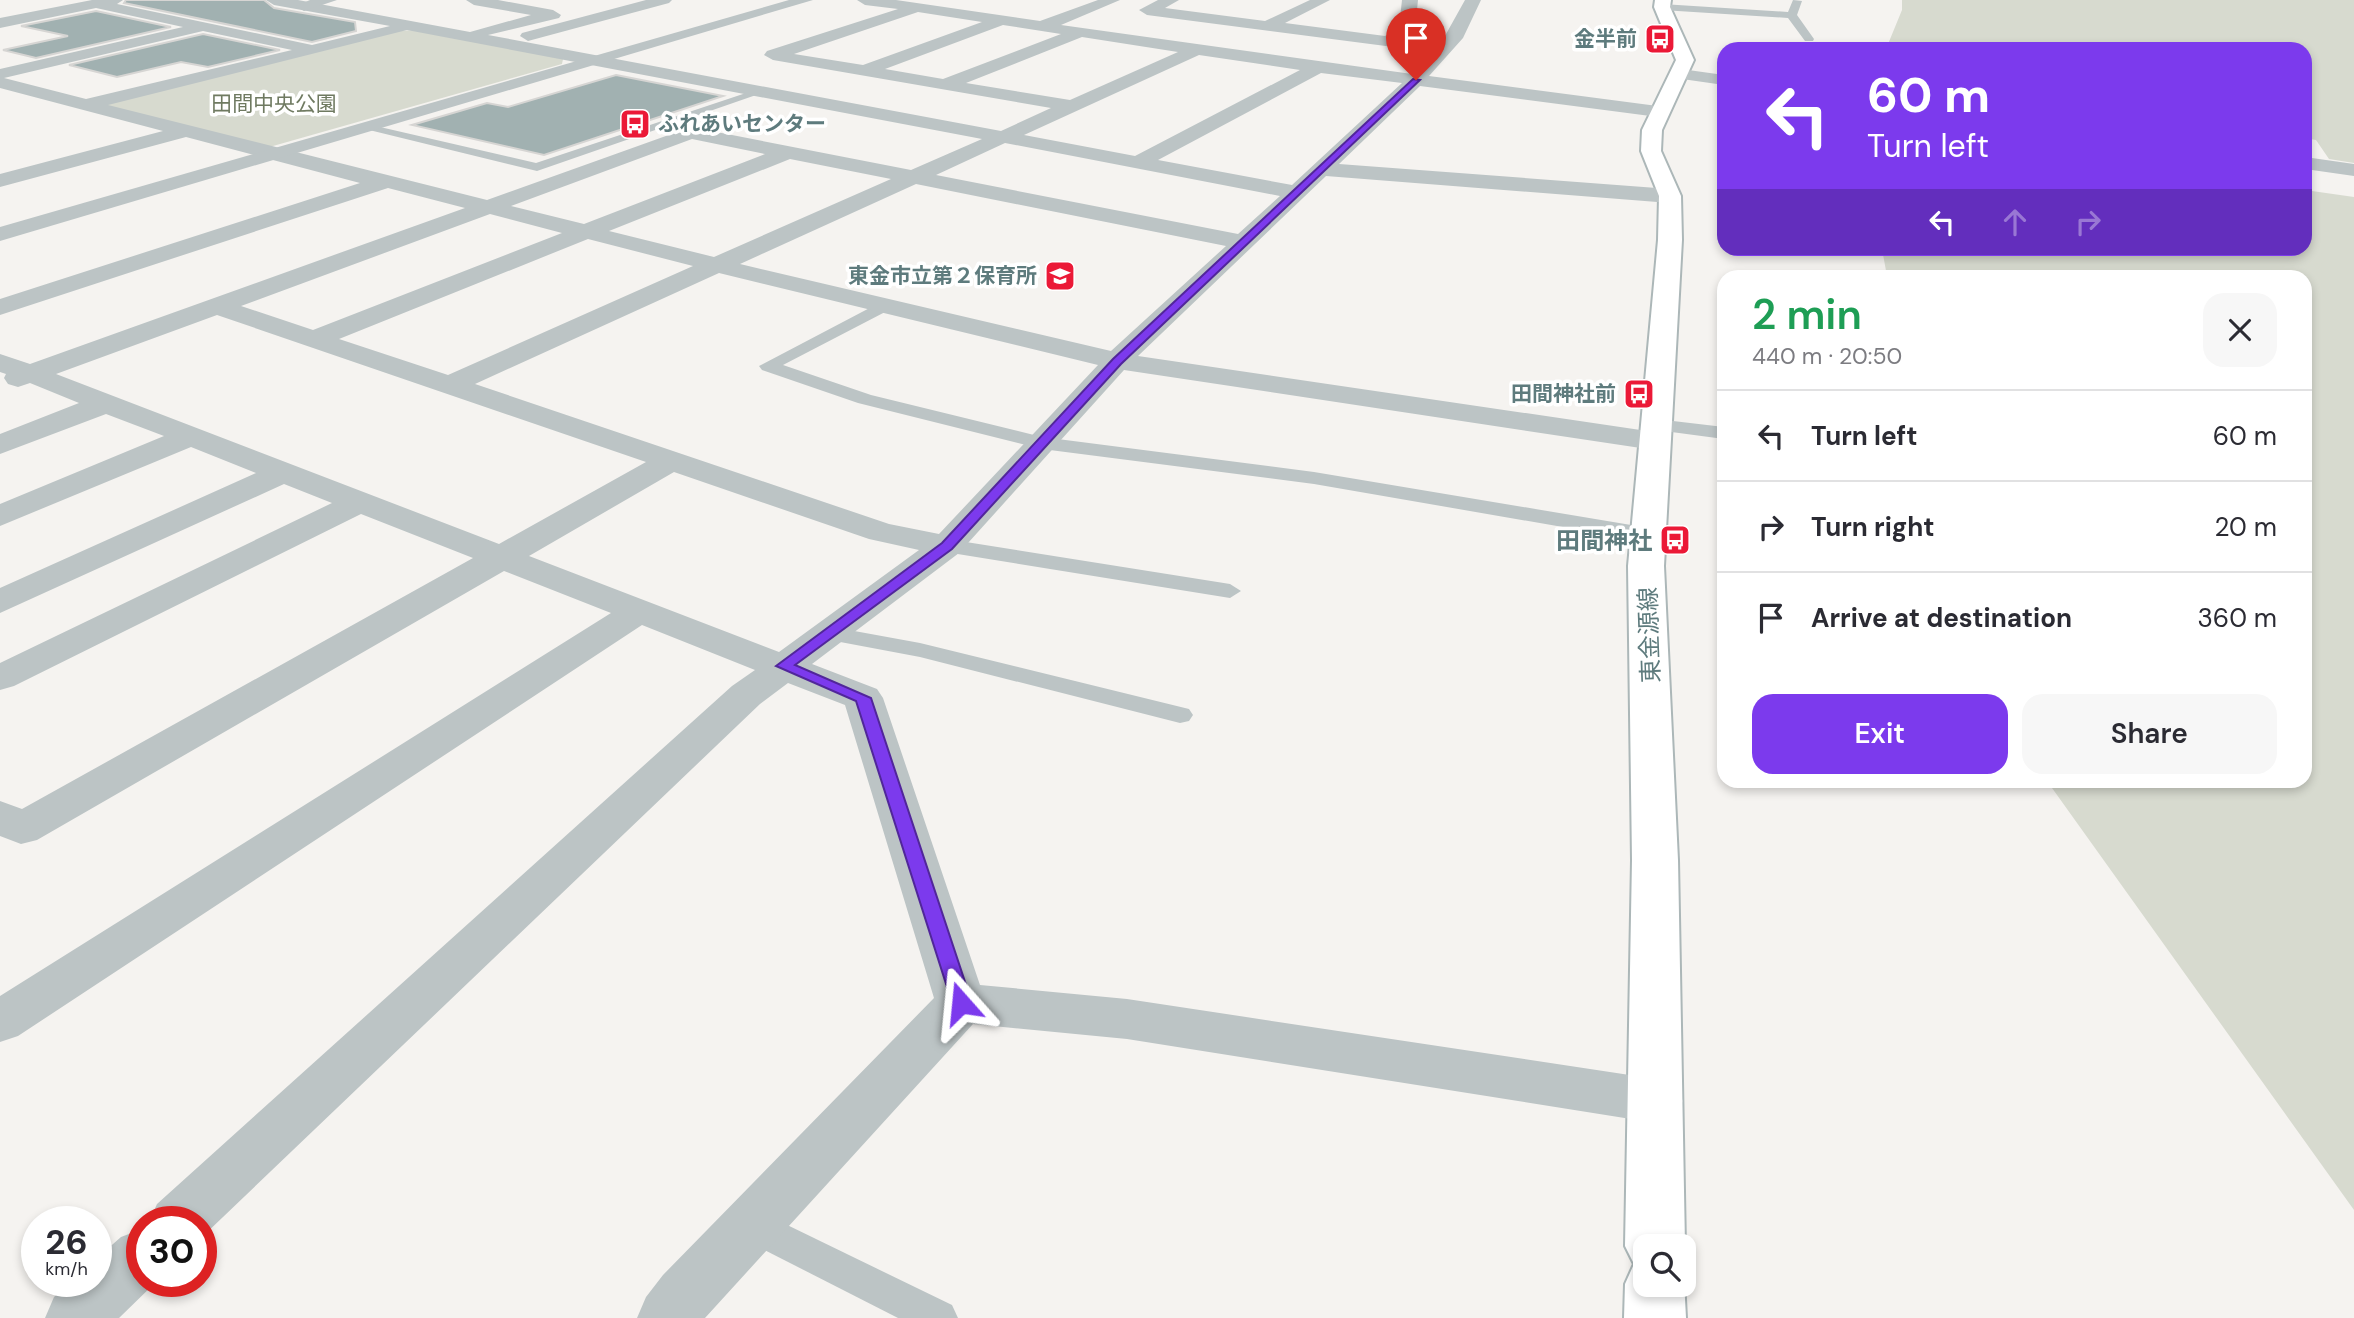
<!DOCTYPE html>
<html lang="en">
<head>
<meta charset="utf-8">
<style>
  :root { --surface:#fff; --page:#f7f7f7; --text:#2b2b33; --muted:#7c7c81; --line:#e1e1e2; --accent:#7c3aed }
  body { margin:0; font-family:"DM Sans","Noto Sans JP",sans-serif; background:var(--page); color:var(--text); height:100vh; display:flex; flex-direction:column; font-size:26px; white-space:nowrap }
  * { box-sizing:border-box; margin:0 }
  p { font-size:23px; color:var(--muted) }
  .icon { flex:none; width:38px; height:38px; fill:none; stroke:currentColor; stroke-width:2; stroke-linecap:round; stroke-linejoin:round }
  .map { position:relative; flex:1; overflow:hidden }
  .sheet { position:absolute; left:1717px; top:270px; width:595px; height:518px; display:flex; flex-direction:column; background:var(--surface); border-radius:21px; box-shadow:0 4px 10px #0003 }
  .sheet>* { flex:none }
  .top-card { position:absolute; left:1717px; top:42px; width:595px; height:214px; border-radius:21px; box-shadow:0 4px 10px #0003; background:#7c3aed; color:#fff; overflow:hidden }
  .controls { position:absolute; left:1633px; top:1234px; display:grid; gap:14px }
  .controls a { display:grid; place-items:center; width:63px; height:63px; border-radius:14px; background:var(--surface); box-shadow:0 4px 10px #0003; font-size:35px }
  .speed { position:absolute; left:21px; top:1206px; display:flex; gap:14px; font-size:35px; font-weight:700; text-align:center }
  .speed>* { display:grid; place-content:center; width:91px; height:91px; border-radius:50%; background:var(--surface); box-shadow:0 4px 10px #0003; line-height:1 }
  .speed small { font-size:18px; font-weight:400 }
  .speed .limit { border:10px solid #d22; background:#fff; color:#111 }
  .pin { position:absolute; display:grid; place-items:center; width:60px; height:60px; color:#fff; margin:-72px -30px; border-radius:50% 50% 50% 0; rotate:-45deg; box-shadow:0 0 7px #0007 }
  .pin .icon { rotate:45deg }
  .me { position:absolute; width:77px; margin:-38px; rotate:342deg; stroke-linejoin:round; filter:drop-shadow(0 0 5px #0008) }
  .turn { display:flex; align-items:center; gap:24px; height:147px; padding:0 35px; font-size:32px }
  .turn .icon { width:91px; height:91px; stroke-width:2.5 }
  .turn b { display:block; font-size:49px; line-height:60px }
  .lanes { display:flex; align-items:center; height:66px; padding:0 35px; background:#0003; justify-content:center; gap:35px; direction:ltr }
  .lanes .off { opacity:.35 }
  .round { display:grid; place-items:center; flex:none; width:74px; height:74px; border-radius:21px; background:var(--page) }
  .head { display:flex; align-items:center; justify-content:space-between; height:119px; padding:0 35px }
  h1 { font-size:42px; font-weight:600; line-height:52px; color:#1e9e55 }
  .primary-button { display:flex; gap:14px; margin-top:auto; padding:14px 35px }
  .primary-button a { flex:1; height:80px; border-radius:21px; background:var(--accent); color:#fff; font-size:28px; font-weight:600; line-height:80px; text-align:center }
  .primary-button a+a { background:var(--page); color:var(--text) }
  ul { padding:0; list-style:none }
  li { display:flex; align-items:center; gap:21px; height:91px; padding:0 35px; border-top:2px solid var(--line) }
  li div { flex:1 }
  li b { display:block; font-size:26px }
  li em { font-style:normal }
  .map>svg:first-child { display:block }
  .green { fill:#d7dacf }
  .building { fill:#a1b1b1; stroke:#d6d5d3; stroke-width:2 }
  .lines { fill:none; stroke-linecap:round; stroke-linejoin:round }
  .secondary-casing { stroke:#acb7b8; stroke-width:4 }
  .service { fill:#bcc4c5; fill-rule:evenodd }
  .minor { fill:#bcc4c5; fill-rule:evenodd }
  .tertiary { fill:#bcc4c5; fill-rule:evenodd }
  .secondary { fill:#fff; fill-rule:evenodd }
  .route { fill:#7c3aed; stroke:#51269a; stroke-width:2 }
  .labels { text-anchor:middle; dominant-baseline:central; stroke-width:7; stroke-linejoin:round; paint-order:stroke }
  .far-poi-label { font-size:21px; font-weight:bold; fill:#5e7b7d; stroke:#fff; text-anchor:end }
  .far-park-label { font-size:21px; fill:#6f7a61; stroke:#fff }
  .poi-label { font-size:24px; font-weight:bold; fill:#5e7b7d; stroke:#fff; text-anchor:end }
  .street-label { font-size:24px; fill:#5e7b7d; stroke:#fff }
</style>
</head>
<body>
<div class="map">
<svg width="2354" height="1318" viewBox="0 0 2354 1318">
  <rect width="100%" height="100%" fill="#f5f3f0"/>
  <g class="green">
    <path d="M1902,0H2354V163L2329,159L2316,140L2305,138V49H1886L1902,10Z"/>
    <path d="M414,30L563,59L562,64L273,146H263L101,107L107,103L399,31Z"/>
    <path d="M2305,190L2354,197V1210L2047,781L2305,780V276H1887L1882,249L2305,248Z"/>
  </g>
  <g class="building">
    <path d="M126,0H264L274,8L355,22L356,31L312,42L124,3Z"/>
    <path d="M96,11L171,27L36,58L3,50L68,36L21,26Z"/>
    <path d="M203,34L280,50L208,67L181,62L117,77L69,65Z"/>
    <path d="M616,75L723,96L544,155L412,125L487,103L508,107Z"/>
  </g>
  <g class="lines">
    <g class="secondary-casing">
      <path id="secondary" d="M1655,0H1671L1670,7L1694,60L1662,130L1661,151L1681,196L1682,240L1664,566L1678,860L1685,1246L1684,1249V1246H1645V1284H1684V1280L1686,1318H1624L1625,1284L1634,1264L1625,1246L1632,860L1628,566L1658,240L1659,196L1641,151L1642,130L1676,60L1654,7Z"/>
    </g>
    <g class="service">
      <path d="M1793,0L1802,1L1797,15L1814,39L1813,41H1805L1788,18L1662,10L1657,7L1662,4L1788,12Z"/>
      <path d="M755,90L765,92L537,171L361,128L367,124L536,163Z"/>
      <path d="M881,302L889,307L887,311L783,365L871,395L1042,437L1314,472L1649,528L1660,535L1649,542L1314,484L1042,449L858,403L762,370L759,366Z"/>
      <path d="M1656,419L1724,427V439L1649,429L1646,425L1649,421Z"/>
      <path d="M947,539L1230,584L1241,591L1230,598L939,551L936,546Z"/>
      <path d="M827,626L920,643L1189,709L1193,715L1189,721L1180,723L920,657L819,638L815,633L819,628Z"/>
      <path d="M752,1208L952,1305L958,1318H898L739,1237L733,1225L739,1213Z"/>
    </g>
    <g class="minor">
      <path d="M92,0H123L117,4L312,45L390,26L274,5L266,0H298L470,32L531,15L474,5L466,0H498L553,10L561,15L559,18L488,35L1001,131L1051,108L773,60L764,55L767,51L898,9L865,5L857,0H896L1040,21L1098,0H1120L1061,25L1412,74L1432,52L1147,15L1139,10L1158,0H1179L1165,8L1265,21L1310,0H1330L1285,23L1385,36L1399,27L1402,0H1418L1415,29L1403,39L1441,43L1465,0H1481L1463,38L1429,76L1665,107L1668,111L1665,115L1658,117L1420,86L1339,164L1670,189L1681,196L1670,203L1326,176L1138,356L1654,432L1665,434L1669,441L1665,448L1654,450L1124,370L959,553L812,664L877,689L883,698L980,985L1127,999L1656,1079L1675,1085L1683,1101L1675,1117L1656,1123L1127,1039L973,1024L705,1318H637L646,1297L663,1275L934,998L845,705L788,683L760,704L201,1238V1222H149L157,1204L732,686L755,670L642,625L18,1036L0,1042V996L611,613L504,571L37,840L21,844L0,836V801L22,809L473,558L361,514L14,686L0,690V663L332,503L284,484L0,613V588L256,473L191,447L0,526V504L164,436L106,414L0,454V434L79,403L30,383L18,387L8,384L4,378L6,374L0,372V354L30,364L465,208L388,188L0,315V299L360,183L186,137L0,187V174L163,131L0,88V69L183,27L96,8L0,28V18ZM918,12L982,22L863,65L794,54ZM1003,25L1061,34L943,79L885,69ZM407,30L982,139L911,170L691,127L487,200L108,105ZM203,31L292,50L86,99L4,78ZM1082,37L1178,52L1070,100L966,83ZM1199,55L1300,70L1135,156L1024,135ZM1321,73L1402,83L1292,185L1158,160ZM692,139L765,154L584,224L511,206ZM1005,143L1280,196L1238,234L936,175ZM790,159L891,179L714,257L609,231ZM916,184L1226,246L1111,351L740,264ZM490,214L562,233L313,330L241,306ZM588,239L693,266L448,375L339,339ZM719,273L1098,365L939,534L889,524L475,384ZM217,315L646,462L499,544L56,374ZM674,472L869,539L919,550L779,652L529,556Z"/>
      <path d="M646,0H672L669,3L528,41L520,36L522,33Z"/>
      <path d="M1681,69L1724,75V85L1675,78L1672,74Z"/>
      <path d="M2305,157L2354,164V176L2305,169Z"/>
      <path d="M142,1229V1281H157L119,1318H45L54,1297L72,1281H96V1259L121,1237Z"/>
    </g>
    <g class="tertiary">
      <path d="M310,0H337L304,11L296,6Z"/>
      <path d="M789,0H813L0,241V227Z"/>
    </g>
    <use href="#secondary" class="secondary"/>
  </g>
  <path class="route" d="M1413,79L1420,80L1121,364L952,549L795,665L871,698L972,1003L969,1009H954L856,701L776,666L942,543L1113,359Z"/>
  <defs>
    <g id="bus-square" transform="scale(1.575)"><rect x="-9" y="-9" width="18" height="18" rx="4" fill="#eb1937" stroke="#fff"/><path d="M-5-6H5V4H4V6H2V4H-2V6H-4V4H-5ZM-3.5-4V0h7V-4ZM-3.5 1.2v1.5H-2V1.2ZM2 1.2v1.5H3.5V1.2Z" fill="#fff"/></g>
    <g id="school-square" transform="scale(1.575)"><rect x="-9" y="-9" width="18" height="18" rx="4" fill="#eb1937" stroke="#fff"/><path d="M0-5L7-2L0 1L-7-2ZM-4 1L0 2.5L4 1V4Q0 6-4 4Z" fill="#fff"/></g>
  </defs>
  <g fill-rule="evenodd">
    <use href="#bus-square" x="1660" y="39"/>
    <use href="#bus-square" x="635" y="124"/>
    <use href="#school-square" x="1060" y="276"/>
    <use href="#bus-square" x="1639" y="394"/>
    <use href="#bus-square" x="1675" y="540"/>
  </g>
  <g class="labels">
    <g class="far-poi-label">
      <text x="1637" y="39">金半前</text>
      <text x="658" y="124" text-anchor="start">ふれあいセンター</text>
      <text x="1037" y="276">東金市立第２保育所</text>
      <text x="1616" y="394">田間神社前</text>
    </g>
    <g class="far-park-label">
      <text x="274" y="104">田間中央公園</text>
    </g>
    <g class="poi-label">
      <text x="1652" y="540">田間神社</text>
    </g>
    <g class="street-label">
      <text transform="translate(1649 635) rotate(-92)">東金源線</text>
    </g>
  </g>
</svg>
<div class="controls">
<a><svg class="icon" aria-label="search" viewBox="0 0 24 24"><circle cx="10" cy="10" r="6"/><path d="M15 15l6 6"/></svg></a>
</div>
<div class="speed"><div>26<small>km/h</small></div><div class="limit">30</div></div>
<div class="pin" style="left:1416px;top:80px;background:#d93025"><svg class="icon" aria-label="arrive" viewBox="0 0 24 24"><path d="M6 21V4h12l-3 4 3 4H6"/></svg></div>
<svg class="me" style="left:961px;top:1003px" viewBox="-20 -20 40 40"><path d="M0-17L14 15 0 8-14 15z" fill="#7c3aed" stroke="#fff" stroke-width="4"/></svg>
<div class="top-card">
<div class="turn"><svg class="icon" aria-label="left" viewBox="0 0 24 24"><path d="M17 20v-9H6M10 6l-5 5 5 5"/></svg><div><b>60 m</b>Turn left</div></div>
<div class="lanes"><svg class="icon" aria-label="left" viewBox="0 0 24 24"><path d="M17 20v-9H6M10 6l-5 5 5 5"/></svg><svg class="icon off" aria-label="ahead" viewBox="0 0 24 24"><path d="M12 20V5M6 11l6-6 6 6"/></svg><svg class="icon off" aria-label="right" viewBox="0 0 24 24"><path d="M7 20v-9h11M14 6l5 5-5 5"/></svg></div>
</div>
<section class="sheet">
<div class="head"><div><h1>2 min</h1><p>440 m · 20:50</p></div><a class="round"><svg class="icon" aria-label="close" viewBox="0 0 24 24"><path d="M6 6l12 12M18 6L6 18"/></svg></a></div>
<ul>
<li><svg class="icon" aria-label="left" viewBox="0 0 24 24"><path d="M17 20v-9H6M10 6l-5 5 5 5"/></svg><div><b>Turn left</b></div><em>60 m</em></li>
<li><svg class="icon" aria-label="right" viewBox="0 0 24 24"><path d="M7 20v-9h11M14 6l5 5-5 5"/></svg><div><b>Turn right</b></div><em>20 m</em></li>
<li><svg class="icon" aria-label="arrive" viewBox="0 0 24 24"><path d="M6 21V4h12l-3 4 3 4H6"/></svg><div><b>Arrive at destination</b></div><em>360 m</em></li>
</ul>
<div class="primary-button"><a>Exit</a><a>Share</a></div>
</section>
</div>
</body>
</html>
